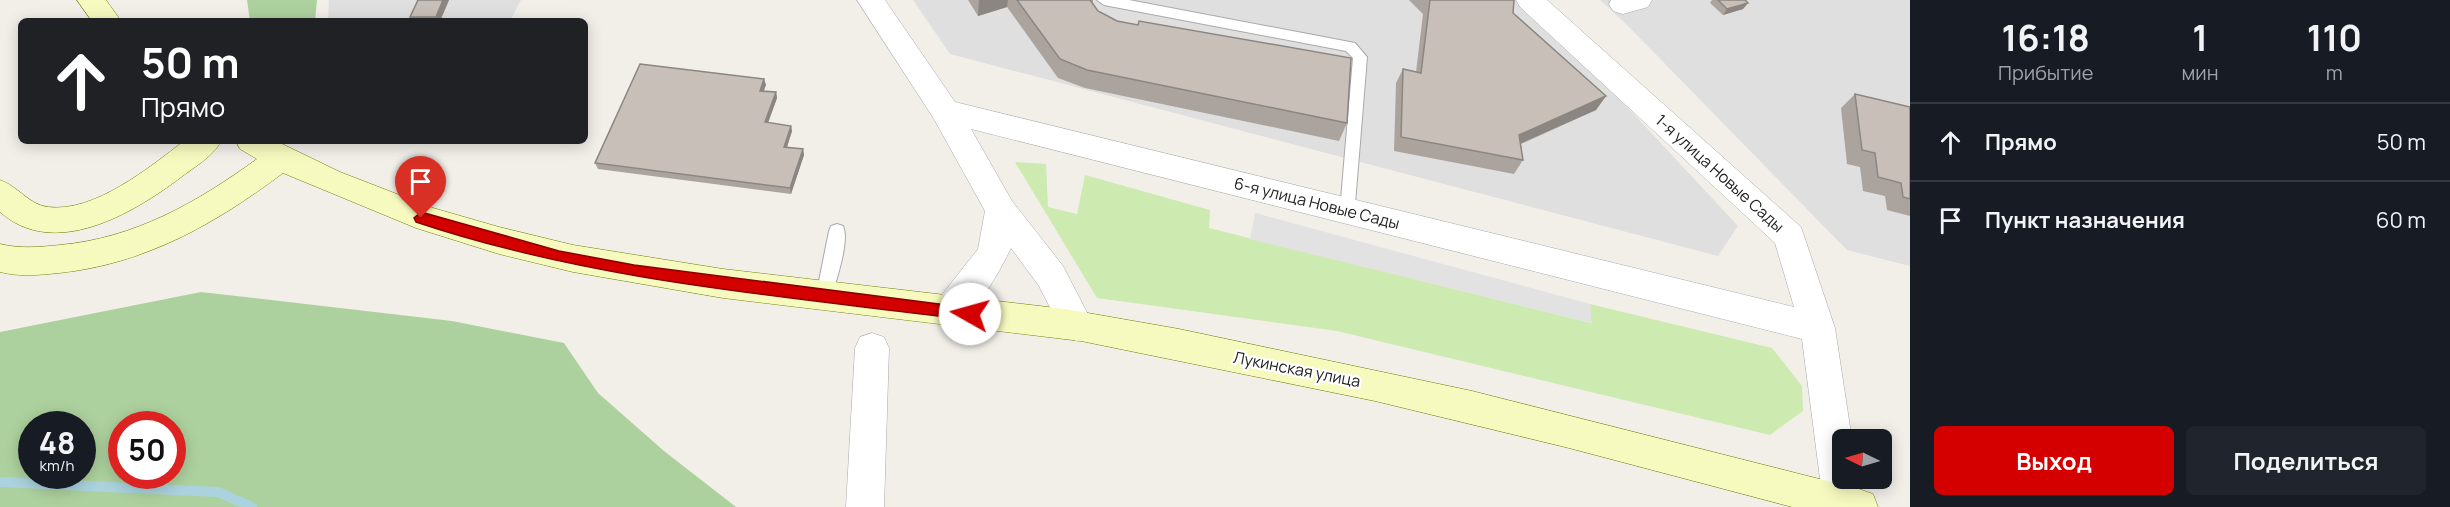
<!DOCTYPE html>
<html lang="ru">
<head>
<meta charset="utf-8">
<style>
  :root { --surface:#171b24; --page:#20242c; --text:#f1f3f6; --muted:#9ea1a6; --line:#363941; --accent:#d40000 }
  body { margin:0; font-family:Manrope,sans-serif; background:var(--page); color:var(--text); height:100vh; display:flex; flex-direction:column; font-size:22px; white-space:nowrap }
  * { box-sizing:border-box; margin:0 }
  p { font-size:20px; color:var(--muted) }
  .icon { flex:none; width:33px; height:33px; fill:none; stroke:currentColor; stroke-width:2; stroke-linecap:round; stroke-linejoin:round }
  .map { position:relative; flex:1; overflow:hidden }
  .details { display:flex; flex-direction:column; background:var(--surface); width:540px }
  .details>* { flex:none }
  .top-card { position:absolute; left:18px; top:18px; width:570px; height:126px; border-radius:9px; box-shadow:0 3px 15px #0003; background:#202124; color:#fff; overflow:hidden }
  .needle { width:39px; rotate:275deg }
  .controls { position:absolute; left:1832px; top:429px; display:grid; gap:12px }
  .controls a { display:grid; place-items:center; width:60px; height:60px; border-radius:9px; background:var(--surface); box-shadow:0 3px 15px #0003; font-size:30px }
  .speed { position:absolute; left:18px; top:411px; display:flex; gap:12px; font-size:30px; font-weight:700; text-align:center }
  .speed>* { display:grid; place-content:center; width:78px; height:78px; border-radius:50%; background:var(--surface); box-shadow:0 3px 15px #0003; line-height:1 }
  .speed small { font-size:15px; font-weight:400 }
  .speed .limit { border:9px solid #d22; background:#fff; color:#111 }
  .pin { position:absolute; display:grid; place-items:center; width:51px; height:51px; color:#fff; margin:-62px -26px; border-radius:50% 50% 50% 0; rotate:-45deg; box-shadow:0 0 6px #0007 }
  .pin .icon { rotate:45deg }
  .me { position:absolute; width:66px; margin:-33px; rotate:277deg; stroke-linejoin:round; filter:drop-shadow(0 0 4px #0008) }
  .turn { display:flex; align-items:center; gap:21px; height:126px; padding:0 24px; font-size:27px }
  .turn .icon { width:78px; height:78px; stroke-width:2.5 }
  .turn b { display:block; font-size:42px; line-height:51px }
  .eta { display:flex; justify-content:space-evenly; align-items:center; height:102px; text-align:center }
  .eta b { font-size:36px; font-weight:700; line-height:42px }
  .primary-button { display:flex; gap:12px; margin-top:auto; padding:12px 24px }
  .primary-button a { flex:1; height:69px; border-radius:9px; background:var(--accent); color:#fff; font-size:24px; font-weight:700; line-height:69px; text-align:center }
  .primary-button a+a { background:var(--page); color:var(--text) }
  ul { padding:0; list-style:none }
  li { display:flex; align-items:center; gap:18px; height:78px; padding:0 24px; border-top:2px solid var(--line) }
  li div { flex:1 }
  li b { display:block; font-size:22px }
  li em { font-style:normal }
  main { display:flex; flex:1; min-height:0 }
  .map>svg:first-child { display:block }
  .residential { fill:#e0dfdf }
  .grass { fill:#cdebb0 }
  .forest { fill:#add19e; fill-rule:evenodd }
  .parking { fill:#e2e2e2 }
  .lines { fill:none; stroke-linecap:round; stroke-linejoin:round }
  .stream { stroke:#aad3df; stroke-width:10 }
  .lane-casing { stroke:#a9a9a9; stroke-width:2 }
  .street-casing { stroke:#a9a9a9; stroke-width:1 }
  .secondary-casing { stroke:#707d05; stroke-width:1 }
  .lane { fill:#fff; fill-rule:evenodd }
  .street { fill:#fff; fill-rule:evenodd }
  .secondary { fill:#f7fabf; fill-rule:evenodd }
  .wall { fill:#aba49e }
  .shaded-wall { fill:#8b8681 }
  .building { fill:#c7bfb8; stroke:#8b8681; stroke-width:1.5 }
  .route { fill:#d40000; stroke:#8a0000; stroke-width:1.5 }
  .labels { text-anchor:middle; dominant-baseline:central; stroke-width:4.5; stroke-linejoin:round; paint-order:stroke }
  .street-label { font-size:16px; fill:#222; stroke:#fff }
</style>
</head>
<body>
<main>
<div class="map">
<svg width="1910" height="507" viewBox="0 0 1910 507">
  <rect width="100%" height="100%" fill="#f2efe9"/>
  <g class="residential">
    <path d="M329,0H521L510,21H328Z"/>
    <path d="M913,0H1518L1576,52L1738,226L1718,256L950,54Z"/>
    <path d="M1600,0H1910V266L1847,250L1628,26Z"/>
  </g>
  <path class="grass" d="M1015,162L1046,164L1048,207L1077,214L1085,175L1210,210L1209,228L1591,323L1590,304L1772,348L1802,386L1803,411L1770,435L1337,331L1097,298Z"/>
  <g class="forest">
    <path d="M247,0H317L315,21H250Z"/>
    <path d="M201,292L452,321L564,343L598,393L664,451L736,507H0V332ZM32,424H82V476H32ZM122,424H172V476H122Z"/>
  </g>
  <path class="parking" d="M1255,213L1590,304L1592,323L1250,239Z"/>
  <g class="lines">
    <path class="stream" d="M0,482L218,492L252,507"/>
    <g class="lane-casing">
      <g id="lane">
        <path d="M1097,0H1129L1355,43L1367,57L1354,216H1342L1340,211L1353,58L1346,51L1104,5Z"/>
        <path d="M837,224L843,226C850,241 836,280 832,296L830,301L824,303L818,301L816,296L829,231L831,226Z"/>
      </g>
    </g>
    <g class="street-casing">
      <g id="street">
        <path d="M857,0H885L955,102L1794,307L1775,243L1520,7L1516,0H1547L1801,227L1835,328L1852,440H1842V478H1858L1861,502L1859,507H1825L1823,502L1802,339L971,129L1012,201L1063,266L1094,326L1089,337L1077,341L1065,337L1039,286L1011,248C1002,267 972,323 950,325C946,326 941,323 937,321L932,311L937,301L978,249L985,211L934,119Z"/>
        <path d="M1611,0H1652L1648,7L1623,14L1613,11L1609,4Z"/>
        <path d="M872,333L884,337L889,348L884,507H846L855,348L860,337Z"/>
      </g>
    </g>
    <g class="secondary-casing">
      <g id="secondary">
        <path d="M77,0H106L121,21H92Z"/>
        <path d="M184,141H221C213,157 194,167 180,178C132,214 54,260 0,212V180C18,186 29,205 48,207C94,213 150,167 184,141Z"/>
        <path d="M236,141H276L340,172L433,208L499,227L573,245L723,269L1065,309L1179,329L1472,391L1859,489L1873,494L1878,507H1792L1569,448L1375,401L1081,341L723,298L573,272L499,254L416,228L283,173C215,224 145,264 59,273C40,275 19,277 0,272V244C20,249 40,247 60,245C135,238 196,203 257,159L240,149Z"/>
      </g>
    </g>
    <use href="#lane" class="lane"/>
    <use href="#street" class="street"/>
    <use href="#secondary" class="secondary"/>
  </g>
  <g class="wall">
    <path d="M418,0H449L440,21H413L410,17Z"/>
    <path d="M968,0H1093V3L1098,11L1117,21L1347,123L1339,141L1085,88L1058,78L1007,7L978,16Z"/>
    <path d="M1409,0H1514L1513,13L1606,96L1596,110L1521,144L1523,160L1514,174L1394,151L1396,83L1403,69L1416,72L1423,14Z"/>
    <path d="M1712,0H1745L1748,3L1743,9L1723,15L1710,3Z"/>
    <path d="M764,79L766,85L763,91L776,92L777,98L768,123L791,126L792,131L787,147L803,149L804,155L791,194L598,169L595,163Z"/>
    <path d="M1855,94L1910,107V216L1887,210L1885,196L1863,191L1860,167L1847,164L1841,108Z"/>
  </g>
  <g class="shaded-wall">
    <path d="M443,0H449L440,21H438L436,17Z"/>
    <path d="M979,0H1008L1007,7L978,16Z"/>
    <path d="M1748,3L1743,9L1723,15L1727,9Z"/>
    <path d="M764,79L766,85L762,96L760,91Z"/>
    <path d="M776,92L777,98L766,128L765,122Z"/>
    <path d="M1606,96L1596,110L1510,148L1519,135Z"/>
    <path d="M791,126L792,131L785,153L784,147Z"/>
    <path d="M803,149L804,155L791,194L790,188Z"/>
  </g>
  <g class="building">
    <path d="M418,0H443L436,17H410Z"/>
    <path d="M1017,0H1090L1098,11L1117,21L1138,25L1139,21L1351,58L1347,123L1087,70L1060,59Z"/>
    <path d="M1430,0H1514L1513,13L1606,96L1519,135L1523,160L1401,137L1403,69L1421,73Z"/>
    <path d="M1718,0H1745L1748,3L1727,9Z"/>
    <path d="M640,64L764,79L760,91L776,92L765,122L791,126L784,147L803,149L790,188L595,163Z"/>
    <path d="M1855,94L1910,107V199L1903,197L1901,183L1878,177L1875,153L1862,150Z"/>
  </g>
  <path class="route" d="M421,212L559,251L634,265L970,308L977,314L970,320C784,296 595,282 416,222L414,218Z"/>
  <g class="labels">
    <g class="street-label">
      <text transform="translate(1720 173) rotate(42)">1-я улица Новые Сады</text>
      <text transform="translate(1317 203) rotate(14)">6-я улица Новые Сады</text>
      <text transform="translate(1297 369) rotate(11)">Лукинская улица</text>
    </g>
  </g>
</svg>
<div class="controls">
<a><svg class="needle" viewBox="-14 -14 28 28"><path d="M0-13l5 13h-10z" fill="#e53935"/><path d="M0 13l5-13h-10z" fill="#9ea1a6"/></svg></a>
</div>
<div class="speed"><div>48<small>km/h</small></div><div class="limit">50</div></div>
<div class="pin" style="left:421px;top:218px;background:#d93025"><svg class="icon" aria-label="arrive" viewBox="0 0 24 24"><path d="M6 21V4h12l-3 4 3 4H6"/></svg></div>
<svg class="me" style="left:970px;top:314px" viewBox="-20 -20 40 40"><circle r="19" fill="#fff"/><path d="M0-13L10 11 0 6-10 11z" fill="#d40000"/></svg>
<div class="top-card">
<div class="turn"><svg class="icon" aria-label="ahead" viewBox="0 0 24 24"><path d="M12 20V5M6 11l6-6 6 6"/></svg><div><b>50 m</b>Прямо</div></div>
</div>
</div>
<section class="details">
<div class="eta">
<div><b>16:18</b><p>Прибытие</p></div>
<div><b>1</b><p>мин</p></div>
<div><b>110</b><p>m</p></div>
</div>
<ul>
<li><svg class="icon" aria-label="ahead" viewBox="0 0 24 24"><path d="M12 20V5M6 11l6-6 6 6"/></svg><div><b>Прямо</b></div><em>50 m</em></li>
<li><svg class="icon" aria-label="arrive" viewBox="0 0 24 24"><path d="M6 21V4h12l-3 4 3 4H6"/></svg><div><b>Пункт назначения</b></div><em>60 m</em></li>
</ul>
<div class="primary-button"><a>Выход</a><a>Поделиться</a></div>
</section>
</main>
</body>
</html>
